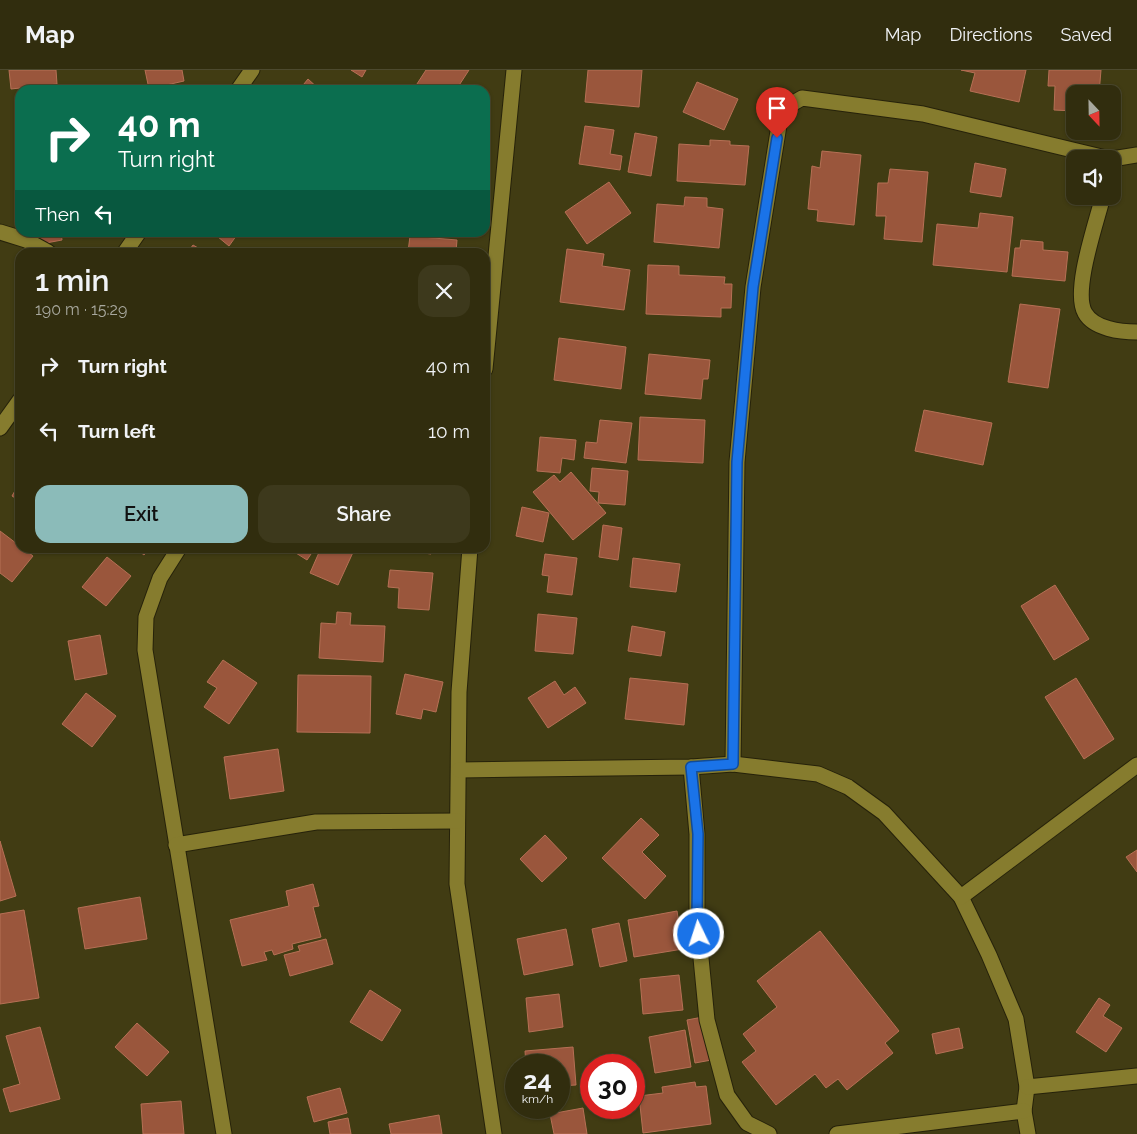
<!DOCTYPE html>
<html lang="en">
<head>
<meta charset="utf-8">
<style>
  :root { --surface:#312d0e; --page:#3d391c; --text:#f1f3f6; --muted:#a8a89e; --line:#4c492e; --accent:#8bbbb9 }
  body { margin:0; font-family:Raleway,sans-serif; background:var(--page); color:var(--text); height:100vh; display:flex; flex-direction:column; font-size:19px; white-space:nowrap }
  * { box-sizing:border-box; margin:0 }
  p { font-size:16px; color:var(--muted) }
  .icon { flex:none; width:28px; height:28px; fill:none; stroke:currentColor; stroke-width:2; stroke-linecap:round; stroke-linejoin:round }
  .map { position:relative; flex:1; overflow:hidden }
  .sheet { position:absolute; left:15px; top:178px; width:475px; height:305px; display:flex; flex-direction:column; background:var(--surface); border-radius:15px; box-shadow:0 1px 4px #0004,0 0 0 1px var(--line) }
  .sheet>* { flex:none }
  .hud { position:absolute; left:15px; top:15px; width:475px; height:152px; border-radius:15px; box-shadow:0 1px 4px #0004,0 0 0 1px var(--line); background:#0b6e4f; color:#fff; overflow:hidden }
  .needle { width:32px; rotate:158deg }
  .fabs { position:absolute; left:1066px; top:15px; display:grid; gap:10px }
  .fabs a { display:grid; place-items:center; width:55px; height:55px; border-radius:10px; background:var(--surface); box-shadow:0 1px 4px #0004,0 0 0 1px var(--line); font-size:25px }
  .speed { position:absolute; left:505px; top:984px; display:flex; gap:10px; font-size:25px; font-weight:700; text-align:center }
  .speed>* { display:grid; place-content:center; width:65px; height:65px; border-radius:50%; background:var(--surface); box-shadow:0 1px 4px #0004,0 0 0 1px var(--line); line-height:1 }
  .speed small { font-size:12px; font-weight:400 }
  .speed .limit { border:8px solid #d22; background:#fff; color:#111 }
  .pin { position:absolute; display:grid; place-items:center; width:42px; height:42px; color:#fff; margin:-51px -21px; border-radius:50% 50% 50% 0; rotate:-45deg; box-shadow:0 0 5px #0007 }
  .pin .icon { rotate:45deg }
  .me { position:absolute; width:55px; margin:-28px; rotate:356deg; stroke-linejoin:round; filter:drop-shadow(0 0 4px #0008) }
  .turn { display:flex; align-items:center; gap:18px; height:105px; padding:0 20px; font-size:22px }
  .turn .icon { width:65px; height:65px; stroke-width:2.5 }
  .turn b { display:block; font-size:35px; line-height:42px }
  .then { display:flex; align-items:center; height:48px; padding:0 20px; background:#0003; gap:10px; font-size:19px }
  .round { display:grid; place-items:center; flex:none; width:52px; height:52px; border-radius:15px; background:var(--page) }
  .headline { display:flex; align-items:center; justify-content:space-between; height:85px; padding:0 20px }
  h1 { font-size:30px; font-weight:600; line-height:38px }
  .action { display:flex; gap:10px; margin-top:auto; padding:10px 20px }
  .action a { flex:1; height:58px; border-radius:15px; background:var(--accent); color:#111; font-size:20px; font-weight:600; line-height:58px; text-align:center }
  .action a+a { background:var(--page); color:var(--text) }
  ul { padding:0; list-style:none }
  li { display:flex; align-items:center; gap:15px; height:65px; padding:0 20px }
  li div { flex:1 }
  li b { display:block; font-size:19px }
  li em { font-style:normal }
  header { display:flex; align-items:center; gap:30px; box-sizing:border-box; height:70px; padding:0 25px; background:var(--surface); border-bottom:1px solid var(--line) }
  header strong { font-size:24px }
  nav { display:flex; gap:28px; margin-inline-start:auto; font-size:18px }
  .map>svg:first-child { display:block }
  .building { fill:#9a563c; stroke:#b67055 }
  .lines { fill:none; stroke-linecap:round; stroke-linejoin:round }
  .minor-casing { stroke:#26220a; stroke-width:17 }
  .minor { stroke:#867c2e; stroke-width:15 }
  .route-casing { stroke:#114b97; stroke-width:12 }
  .route { stroke:#1a73e8; stroke-width:9 }
</style>
</head>
<body>
<header>
<strong>Map</strong>
<nav><a>Map</a><a>Directions</a><a>Saved</a></nav>
</header>
<div class="map">
<svg width="1137" height="1064" viewBox="0 0 1137 1064">
  <rect width="100%" height="100%" fill="#413c13"/>
  <g class="building">
    <path d="M9,0H56L57,14L11,19Z"/>
    <path d="M145,0H182L184,11L149,19Z"/>
    <path d="M351,0H366L362,7Z"/>
    <path d="M426,0H469L456,20H420L415,17Z"/>
    <path d="M588,0H642L639,37L585,32Z"/>
    <path d="M961,0H1026L1019,32L970,21L975,3Z"/>
    <path d="M1049,0H1101L1099,24H1075V41L1054,40L1055,16H1048Z"/>
    <path d="M308,9L320,20H299Z"/>
    <path d="M697,12L738,29L724,60L683,42Z"/>
    <path d="M585,56L614,60L610,84L622,86L620,100L579,94Z"/>
    <path d="M635,63L657,67L651,106L628,102Z"/>
    <path d="M710,70L730,71V75L749,76L745,115L677,111L679,74L710,76Z"/>
    <path d="M822,81L861,85L854,155L817,151L818,140L808,139L812,96L820,98Z"/>
    <path d="M975,93L1006,99L1001,127L970,122Z"/>
    <path d="M890,99L928,102L922,172L884,169L886,146H876L878,113H888Z"/>
    <path d="M609,112L631,143L587,174L565,142Z"/>
    <path d="M685,127L707,128V137L723,139L719,178L654,172L657,134L684,136Z"/>
    <path d="M980,143L1013,147L1007,202L933,195L937,154L978,158Z"/>
    <path d="M33,162H61L62,170L35,175Z"/>
    <path d="M212,162H239L229,176Z"/>
    <path d="M410,166L457,170L456,182H408Z"/>
    <path d="M1021,170L1043,172V180L1068,182L1065,211L1012,206L1015,178H1020Z"/>
    <path d="M193,175L205,182H188Z"/>
    <path d="M567,179L604,184L602,196L630,200L624,240L560,232Z"/>
    <path d="M648,195L679,196V205L725,207L724,214H732L731,238H721V247L646,244Z"/>
    <path d="M1020,234L1060,239L1048,318L1008,312Z"/>
    <path d="M559,268L626,277L621,319L554,310Z"/>
    <path d="M649,284L710,290L708,309H703L701,329L645,324Z"/>
    <path d="M924,340L992,353L983,395L915,381Z"/>
    <path d="M640,347L705,350L703,393L638,390Z"/>
    <path d="M600,350L632,353L626,393L584,388L586,372L597,373Z"/>
    <path d="M540,367L576,370L574,390L562,388L560,403L537,401Z"/>
    <path d="M592,398L628,401L625,435L598,433L599,422L590,421Z"/>
    <path d="M571,402L606,443L573,470L533,422L554,405L560,412Z"/>
    <path d="M20,412V431L12,426Z"/>
    <path d="M522,437L549,443L543,472L516,466Z"/>
    <path d="M603,455L622,458L618,490L599,487Z"/>
    <path d="M0,461L33,486L12,512L0,503Z"/>
    <path d="M135,478H150L144,485Z"/>
    <path d="M288,478H315L307,490Z"/>
    <path d="M321,478H355L338,515L310,503Z"/>
    <path d="M403,478H432L431,484L402,480Z"/>
    <path d="M545,484L577,488L572,525L547,522L549,506L542,505Z"/>
    <path d="M107,487L131,506L106,536L82,517Z"/>
    <path d="M633,488L680,494L676,522L630,517Z"/>
    <path d="M390,500L433,503L429,540L398,538L399,518L388,517Z"/>
    <path d="M1055,515L1089,569L1054,590L1021,536Z"/>
    <path d="M337,542L351,543L350,555L385,556L383,592L319,588L321,553L336,554Z"/>
    <path d="M538,544L577,548L573,584L535,581Z"/>
    <path d="M632,556L665,562L661,586L628,581Z"/>
    <path d="M100,565L107,604L75,610L68,571Z"/>
    <path d="M223,590L257,613L229,654L204,637L217,618L207,612Z"/>
    <path d="M405,604L443,612L436,642L423,639L421,649L396,644Z"/>
    <path d="M298,605L371,606L370,663L297,662Z"/>
    <path d="M630,608L688,614L684,655L625,649Z"/>
    <path d="M1076,608L1114,669L1084,689L1045,627Z"/>
    <path d="M555,611L564,625L575,617L586,633L548,658L528,628Z"/>
    <path d="M86,623L116,646L92,677L62,654Z"/>
    <path d="M278,679L284,721L230,729L224,687Z"/>
    <path d="M641,748L659,765L642,782L666,806L645,829L602,788Z"/>
    <path d="M545,765L567,788L542,812L520,789Z"/>
    <path d="M0,771L16,826L0,831Z"/>
    <path d="M1137,780V802L1126,787Z"/>
    <path d="M313,814L319,836L313,837L321,867L292,874L293,879L274,885L272,880L264,882L267,890L242,896L230,850L289,836L286,821Z"/>
    <path d="M140,827L147,869L85,879L78,838Z"/>
    <path d="M24,840L39,928L0,934V844Z"/>
    <path d="M677,841L683,879L634,887L628,850Z"/>
    <path d="M619,853L627,891L600,897L592,859Z"/>
    <path d="M566,859L573,895L524,905L517,869Z"/>
    <path d="M820,861L899,961L885,973L893,983L847,1020L838,1009L826,1018L815,1004L776,1035L742,992L756,981L743,964L777,937L757,911Z"/>
    <path d="M326,869L333,894L290,906L284,885L300,881L298,876Z"/>
    <path d="M679,905L683,940L643,944L640,909Z"/>
    <path d="M370,920L401,940L382,971L350,952Z"/>
    <path d="M559,924L563,957L529,962L526,928Z"/>
    <path d="M1099,928L1110,935L1103,946L1122,958L1106,982L1076,962Z"/>
    <path d="M708,946L717,989L695,993L687,950Z"/>
    <path d="M137,953L169,982L147,1006L115,977Z"/>
    <path d="M40,957L60,1029L10,1042L3,1019L20,1014L6,966Z"/>
    <path d="M959,958L963,978L936,984L932,964Z"/>
    <path d="M685,960L691,997L655,1003L649,967Z"/>
    <path d="M573,977L576,1015L559,1016V995H526L525,981Z"/>
    <path d="M695,1012L696,1017L706,1016L711,1054L643,1063L639,1026L663,1023L662,1017Z"/>
    <path d="M340,1018L347,1043L314,1052L307,1027Z"/>
    <path d="M181,1031L184,1064H143L141,1034Z"/>
    <path d="M583,1038L587,1064H554L550,1044Z"/>
    <path d="M439,1045L442,1064H391L389,1054Z"/>
    <path d="M348,1048L351,1064H330L328,1052Z"/>
  </g>
  <g class="lines">
    <g class="minor-casing">
      <g id="minor">
        <path d="M238,20L252,0"/>
        <path d="M1112,89L1137,85"/>
        <path d="M1103,126C1097,151 1072,221 1085,243C1094,259 1121,262 1137,262"/>
        <path d="M0,162L26,170L48,182"/>
        <path d="M125,182L139,162"/>
        <path d="M485,299L514,0"/>
        <path d="M0,358L20,330"/>
        <path d="M179,478L160,508L146,547L145,580L224,1064"/>
        <path d="M470,478L459,622L457,814L494,1064"/>
        <path d="M733,694L737,392L753,217L780,49L790,35L802,28L923,44L1110,89"/>
        <path d="M691,697L697,764V847L707,950L727,1025L747,1053L769,1064"/>
        <path d="M459,700L691,697L733,694L818,704L848,717L884,743L961,827L989,885L1016,949L1027,1017L1024,1041L1028,1064"/>
        <path d="M176,775L316,752L457,751"/>
        <path d="M961,827L1137,695"/>
        <path d="M1027,1017L1137,1006"/>
        <path d="M837,1064L1024,1041"/>
      </g>
    </g>
    <use href="#minor" class="minor"/>
  </g>
  <g class="lines">
    <g class="route-casing">
      <path id="route" d="M699,864L697,848L698,764L691,697L733,694L737,392L753,217L777,68"/>
    </g>
    <use href="#route" class="route"/>
  </g>
</svg>
<div class="fabs">
<a><svg class="needle" viewBox="-14 -14 28 28"><path d="M0-13l5 13h-10z" fill="#e53935"/><path d="M0 13l5-13h-10z" fill="#a8a89e"/></svg></a>
<a><svg class="icon" aria-label="sound" viewBox="0 0 24 24"><path d="M4 9h4l5-4v14l-5-4H4zM17 9q2 3 0 6"/></svg></a>
</div>
<div class="speed"><div>24<small>km/h</small></div><div class="limit">30</div></div>
<div class="pin" style="left:777px;top:68px;background:#d93025"><svg class="icon" aria-label="arrive" viewBox="0 0 24 24"><path d="M6 21V4h12l-3 4 3 4H6"/></svg></div>
<svg class="me" style="left:699px;top:864px" viewBox="-20 -20 40 40"><circle r="17" fill="#1a73e8" stroke="#fff" stroke-width="3"/><path d="M0-11L8 9 0 5-8 9z" fill="#fff"/></svg>
<div class="hud">
<div class="turn"><svg class="icon" aria-label="right" viewBox="0 0 24 24"><path d="M7 20v-9h11M14 6l5 5-5 5"/></svg><div><b>40 m</b>Turn right</div></div>
<div class="then">Then<svg class="icon" aria-label="left" viewBox="0 0 24 24"><path d="M17 20v-9H6M10 6l-5 5 5 5"/></svg></div>
</div>
<section class="sheet">
<div class="headline"><div><h1>1 min</h1><p>190 m · 15:29</p></div><a class="round"><svg class="icon" aria-label="close" viewBox="0 0 24 24"><path d="M6 6l12 12M18 6L6 18"/></svg></a></div>
<ul>
<li><svg class="icon" aria-label="right" viewBox="0 0 24 24"><path d="M7 20v-9h11M14 6l5 5-5 5"/></svg><div><b>Turn right</b></div><em>40 m</em></li>
<li><svg class="icon" aria-label="left" viewBox="0 0 24 24"><path d="M17 20v-9H6M10 6l-5 5 5 5"/></svg><div><b>Turn left</b></div><em>10 m</em></li>
</ul>
<div class="action"><a>Exit</a><a>Share</a></div>
</section>
</div>
</body>
</html>
